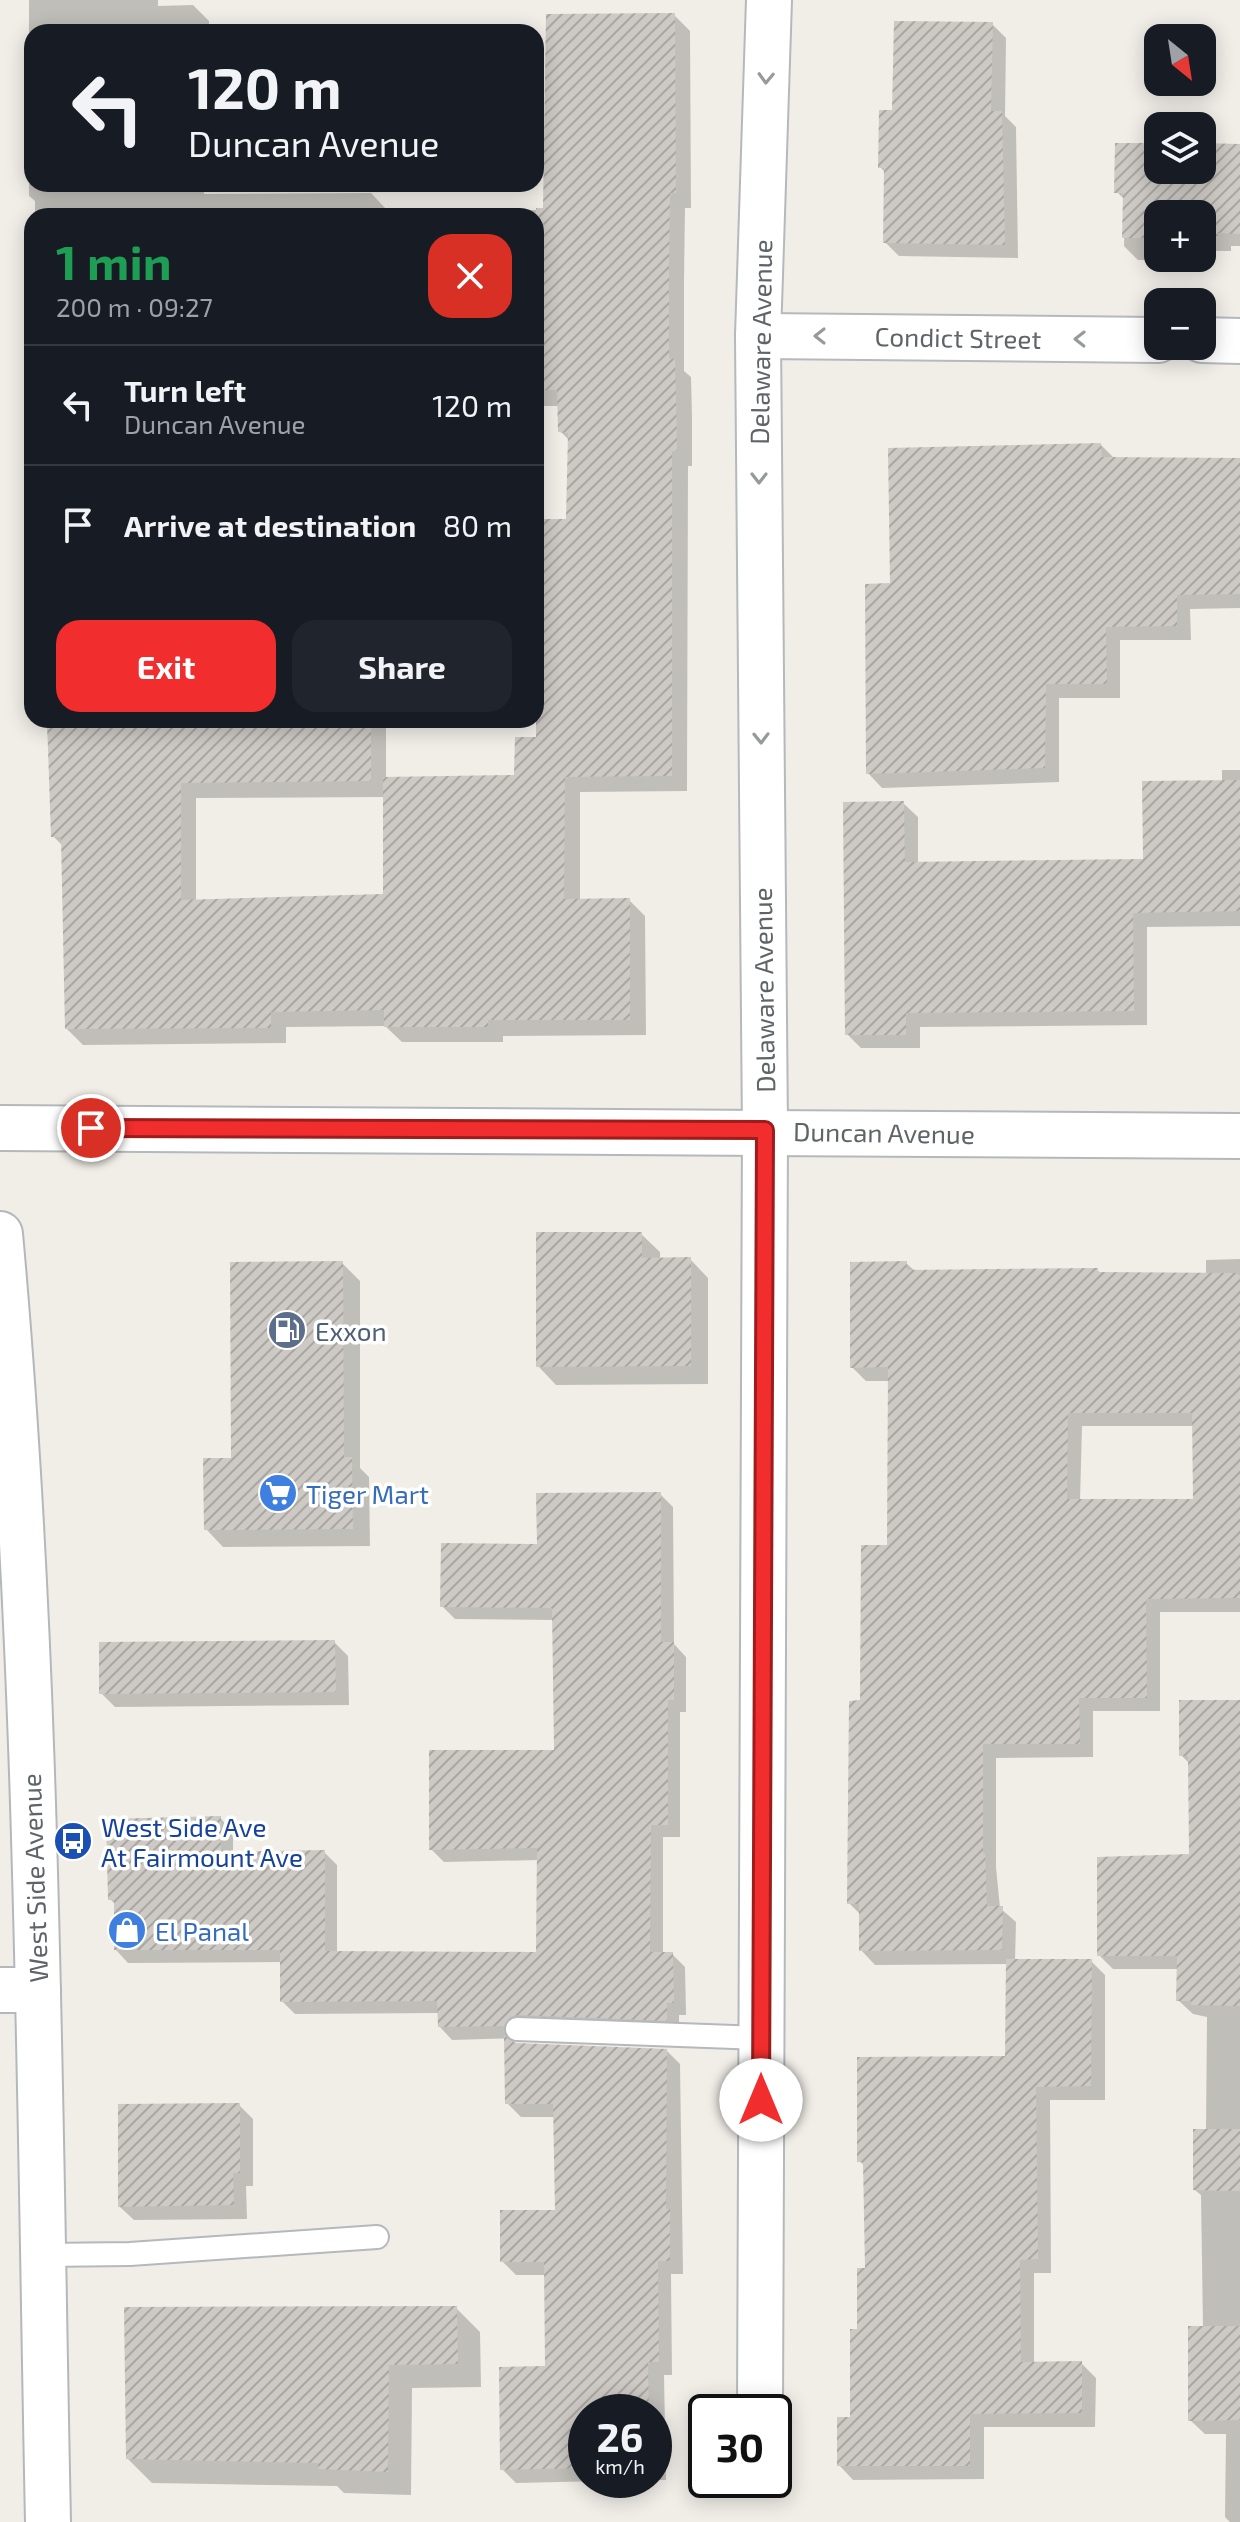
<!DOCTYPE html>
<html lang="en">
<head>
<meta charset="utf-8">
<style>
  :root { --surface:#171b24; --page:#20242c; --text:#f1f3f6; --muted:#9ea1a6; --line:#363941; --accent:#f22d2d }
  body { margin:0; font-family:"Exo 2",sans-serif; background:var(--page); color:var(--text); height:100vh; display:flex; flex-direction:column; font-size:30px; white-space:nowrap }
  * { box-sizing:border-box; margin:0 }
  p { font-size:26px; color:var(--muted) }
  .icon { flex:none; width:44px; height:44px; fill:none; stroke:currentColor; stroke-width:2; stroke-linecap:round; stroke-linejoin:round }
  .map { position:relative; flex:1; overflow:hidden }
  .side { position:absolute; left:24px; top:208px; width:520px; height:520px; display:flex; flex-direction:column; background:var(--surface); border-radius:24px; box-shadow:0 4px 20px #0003 }
  .side>* { flex:none }
  .banner { position:absolute; left:24px; top:24px; width:520px; height:168px; border-radius:24px; box-shadow:0 4px 20px #0003; background:#171b24; color:var(--text); overflow:hidden }
  .needle { width:52px; rotate:150deg }
  .buttons { position:absolute; left:1144px; top:24px; display:grid; gap:16px }
  .buttons a { display:grid; place-items:center; width:72px; height:72px; border-radius:16px; background:var(--surface); box-shadow:0 4px 20px #0003; font-size:40px }
  .speed { position:absolute; left:568px; top:2394px; display:flex; gap:16px; font-size:40px; font-weight:700; text-align:center }
  .speed>* { display:grid; place-content:center; width:104px; height:104px; border-radius:50%; background:var(--surface); box-shadow:0 4px 20px #0003; line-height:1 }
  .speed small { font-size:20px; font-weight:400 }
  .speed .limit { border:4px solid #111; border-radius:12px; background:#fff; color:#111 }
  .pin { position:absolute; display:grid; place-items:center; width:68px; height:68px; color:#fff; margin:-34px; border:4px solid #fff; border-radius:50%; box-shadow:0 2px 8px #0007 }
  .me { position:absolute; width:88px; margin:-44px; rotate:0deg; stroke-linejoin:round; filter:drop-shadow(0 0 6px #0008) }
  .turn { display:flex; align-items:center; gap:28px; height:168px; padding:0 32px; font-size:36px }
  .turn .icon { width:104px; height:104px; stroke-width:2.5 }
  .turn b { display:block; font-size:56px; line-height:68px }
  .round { display:grid; place-items:center; flex:none; width:84px; height:84px; border-radius:24px; background:var(--page) }
  .summary { display:flex; align-items:center; justify-content:space-between; height:136px; padding:0 32px }
  h1 { font-size:48px; font-weight:700; line-height:60px; color:#1e9e55 }
  .button { display:flex; gap:16px; margin-top:auto; padding:16px 32px }
  .button a { flex:1; height:92px; border-radius:24px; background:var(--accent); color:#fff; font-size:32px; font-weight:700; line-height:92px; text-align:center }
  .button a+a { background:var(--page); color:var(--text) }
  ul { padding:0; list-style:none }
  li { display:flex; align-items:center; gap:24px; height:120px; padding:0 32px; border-top:2px solid var(--line) }
  li div { flex:1 }
  li b { display:block; font-size:30px }
  li em { font-style:normal }
  .map>svg:first-child { display:block }
  .shadow { fill:#0003; fill-rule:evenodd }
  .building { fill:url(#building-hatch); fill-rule:evenodd }
  .lines { fill:none; stroke-linecap:round; stroke-linejoin:round }
  .lane-casing { stroke:#b5b8bc; stroke-width:26 }
  .street-casing { stroke:#b5b8bc; stroke-width:48 }
  .secondary-casing { stroke:#b4b8bc; stroke-width:48 }
  .lane { stroke:#fff; stroke-width:22 }
  .street { stroke:#fff; stroke-width:44 }
  .secondary { stroke:#fff; stroke-width:44 }
  .oneway { stroke:#979a9d }
  .route-casing { stroke:#9d1d1d; stroke-width:20 }
  .route { stroke:#f22d2d; stroke-width:14 }
  .labels { text-anchor:middle; dominant-baseline:central; stroke-width:7; stroke-linejoin:round; paint-order:stroke }
  .street-label { font-size:26px; fill:#5f6468; stroke:#fff }
  .service-label { font-size:26px; fill:#4e5e75; stroke:#fff; text-anchor:start }
  .shop-label { font-size:26px; fill:#366cbe; stroke:#fff; text-anchor:start }
  .transit-label { font-size:26px; fill:#164399; stroke:#fff; text-anchor:start }
</style>
</head>
<body>
<div class="map">
<svg width="1240" height="2522" viewBox="0 0 1240 2522">
  <defs>
    <pattern id="building-hatch" width="6" height="6" patternUnits="userSpaceOnUse" patternTransform="scale(2)"><rect width="6" height="6" fill="#cdc9c4"/><path d="M-1 1l2-2M0 6l6-6M5 7l2-2" fill="none" stroke="#aaa7a3"/></pattern>
  </defs>
  <rect width="100%" height="100%" fill="#f1eee8"/>
  <g class="shadow">
    <path d="M29,0H158V6L193,5L209,21V32H32V184H204V194L371,193L387,210V216H35V201L29,196Z"/>
    <path d="M674,15L690,31L691,208H685L684,280V371L691,377L692,417V466H688L687,791L580,792V901L629,900L645,916L646,1035L503,1036V1042H402L385,1026L286,1027V1043L83,1045L67,1029L63,846L53,836L47,720H386V779L516,777L537,739L536,521H568L570,441L560,431V406H536V216H508V210H545ZM385,797V896L196,902V798Z"/>
    <path d="M992,24L1006,38L1005,116L1016,127L1018,258L899,256L885,242L886,173L880,167L894,112Z"/>
    <path d="M1158,145V170H1202V145L1240,160V246H1231V251H1202V214H1158V258L1184,260H1138L1124,246L1125,200L1117,192Z"/>
    <path d="M1101,445L1115,459L1240,460V608L1190,609L1191,640H1120V698H1059V782L882,788L868,773L892,585Z"/>
    <path d="M1222,770H1240V926L1147,927V1025L920,1027V1048H861L847,1034L903,803L918,817V864L1145,861L1222,781Z"/>
    <path d="M641,1234L660,1252V1260L690,1259L708,1278V1384L556,1385L538,1366Z"/>
    <path d="M1240,1259V1612H1160V1711H1093V1757L996,1758V1867L1000,1908L1016,1922L1015,1961H1091L1105,1975V2100H1050L1051,2273H1034V2364L1081,2363L1096,2378L1095,2427H984V2479L853,2480L839,2465L852,2419L867,2270L866,2167L859,2161L1007,2058L1008,1964L875,1965L861,1950V1915L849,1903L862,1702L889,1547L890,1381H866L852,1367L906,1263L916,1272L1097,1270L1102,1274L1206,1275V1260ZM1082,1426H1195V1501H1080Z"/>
    <path d="M342,1263L360,1281V1468L369,1477L370,1546L223,1547L206,1529L233,1460Z"/>
    <path d="M660,1494L673,1507L674,1644L686,1657V1712H680V1837H663V1954H672L685,1967L686,2015H679V2033L452,2040L440,2027L439,2013L295,2014L282,2001V1962L128,1963L116,1950V1905L110,1899L220,1818L233,1831V1853L324,1852L337,1865V1953L538,1954L539,1860L444,1862L431,1849L556,1752L554,1620L455,1619L442,1606L539,1546Z"/>
    <path d="M334,1642L348,1656L349,1705L115,1707L101,1693Z"/>
    <path d="M1240,1702V2522H1230L1225,2517L1226,2434H1205L1190,2420L1203,2328L1201,2195L1195,2190L1206,2131L1207,2017L1193,2014L1178,2000L1179,1969H1113L1099,1955L1191,1856L1190,1764L1181,1755Z"/>
    <path d="M516,2045L666,2050L680,2064L683,2274H671L672,2375H664L666,2480H654V2412H586V2480H648L516,2483L502,2469L547,2368L546,2275H516L502,2261L557,2212L556,2117H521L507,2103Z"/>
    <path d="M239,2105L253,2119V2186H246L247,2219L134,2220L120,2207Z"/>
    <path d="M456,2308L480,2332L481,2387L412,2388L411,2495L344,2493L337,2486L152,2483L128,2459Z"/>
  </g>
  <g class="building">
    <path d="M675,13L676,193H670L669,263V358L675,359L676,399L677,451H672V776L565,777L564,899L630,898V1020H488V1027H384V1010L271,1012V1028L65,1029L61,837H51L47,720H371V781L181,783V900L383,894V777L514,775L515,737H536V519H566L568,433L558,432L557,390H536V208H543L546,14Z"/>
    <path d="M894,21L993,22L991,111H1002L1005,245L883,243L884,168H878L879,110H892Z"/>
    <path d="M1115,143H1158V170H1202V143L1240,144V234L1218,233V238H1202V214H1158V238H1122L1123,193H1114Z"/>
    <path d="M1101,443L1102,457L1240,458V594L1177,595V626L1106,627L1107,684H1046L1045,768L866,774L865,584L890,583L888,448Z"/>
    <path d="M1240,780V911L1133,913L1134,1011L906,1013V1035H845L843,802L904,801L905,862L1143,859L1142,781Z"/>
    <path d="M536,1232H642V1258L691,1257V1366L536,1367Z"/>
    <path d="M343,1261L344,1457H352L353,1529L204,1530L203,1458H231L230,1262Z"/>
    <path d="M907,1261V1270L1098,1268V1272L1236,1273L1240,1276V1598L1146,1599L1147,1698H1079L1080,1744H983V1853H985L987,1906H1003L1002,1950L859,1951V1904H847L849,1701L860,1700L861,1545H887L888,1367L850,1368V1262ZM1068,1413H1192L1193,1499H1067Z"/>
    <path d="M661,1492V1642H674V1700H668V1825H651L650,1952H673L674,2003H667V2021L518,2015L510,2017L504,2026L438,2027L437,2001L280,2002V1950H114V1900H108L106,1819L221,1816V1852L325,1850V1951L536,1952L537,1848L429,1850V1750H554L552,1608L440,1607L441,1543L537,1544L536,1493Z"/>
    <path d="M335,1640L336,1692L99,1694V1642Z"/>
    <path d="M1179,1700H1240V2006L1191,2005V2001H1176L1177,1956H1097V1857L1189,1854L1188,1756H1179Z"/>
    <path d="M1006,1959H1092L1091,2086L1036,2087L1038,2259L1020,2260L1021,2362L1082,2361V2413L970,2414V2466H837V2417H850V2329H857V2268H865L863,2162H857V2057L1005,2056Z"/>
    <path d="M504,2035L516,2043L667,2049L666,2209H670V2261H658L659,2362H648L649,2412H586V2468L500,2470L499,2367L545,2366L544,2262H500V2210H555L553,2104H505Z"/>
    <path d="M240,2103V2173H233L234,2205L118,2207V2104Z"/>
    <path d="M1193,2129H1240V2191L1193,2190Z"/>
    <path d="M457,2306L458,2364L389,2365L388,2472L318,2469V2463L126,2459L124,2307Z"/>
    <path d="M1188,2326H1240V2420L1188,2421Z"/>
  </g>
  <g class="lines">
    <g class="lane-casing">
      <g id="lane">
        <path d="M517,2029L761,2038"/>
        <path d="M43,2255L130,2254L377,2237"/>
      </g>
    </g>
    <g class="street-casing">
      <g id="street">
        <path d="M758,336L1158,340"/>
        <path d="M1202,340L1240,341"/>
        <path d="M760,2412L765,1130L758,336L769,0"/>
      </g>
    </g>
    <g class="secondary-casing">
      <g id="secondary">
        <path d="M0,1128L1240,1136"/>
        <path d="M0,1234C39,1662 39,2093 48,2522"/>
        <path d="M0,1990H38"/>
      </g>
    </g>
    <use href="#lane" class="lane"/>
    <use href="#street" class="street"/>
    <use href="#secondary" class="secondary"/>
  </g>
  <defs><path id="oneway-chevron" d="M-2-3.5L2.5 0L-2 3.5" fill="none" stroke-width="1.6" stroke-linecap="round" stroke-linejoin="round" transform="scale(2)"/></defs>
  <g class="oneway">
    <use href="#oneway-chevron" transform="translate(766 78) rotate(92)"/>
    <use href="#oneway-chevron" transform="translate(820 336) rotate(180)"/>
    <use href="#oneway-chevron" transform="translate(1080 339) rotate(-179)"/>
    <use href="#oneway-chevron" transform="translate(759 478) rotate(90)"/>
    <use href="#oneway-chevron" transform="translate(761 738) rotate(89)"/>
  </g>
  <g class="lines">
    <g class="route-casing">
      <path id="route" d="M91,1128L765,1130L761,2100"/>
    </g>
    <use href="#route" class="route"/>
  </g>
  <defs>
    <g id="fuel-disc" transform="scale(2)"><circle r="9.5" fill="#5c6f8a" stroke="#fff"/><path d="M-5.5-6h7V0h2V4h1.3V-2.5L3-4.5l.8-.8L6-3V5H2.5V1h-1V6h-7ZM-4.2-4.7v3.2H.2V-4.7Z" fill="#fff"/></g>
    <g id="supermarket-disc" transform="scale(2)"><circle r="9.5" fill="#3f7fe0" stroke="#fff"/><path d="M-6-5.5h2.5l.6 2H6L4.5 2H-2.5L-4.4-4H-6ZM-1.5 3.2a1.3 1.3 0 1 0 .1 0ZM3 3.2a1.3 1.3 0 1 0 .1 0Z" fill="#fff"/></g>
    <g id="bus-disc" transform="scale(2)"><circle r="9.5" fill="#1a4fb4" stroke="#fff"/><path d="M-5-6H5V4H4V6H2V4H-2V6H-4V4H-5ZM-3.5-4V0h7V-4ZM-3.5 1.2v1.5H-2V1.2ZM2 1.2v1.5H3.5V1.2Z" fill="#fff"/></g>
    <g id="shop-disc" transform="scale(2)"><circle r="9.5" fill="#3f7fe0" stroke="#fff"/><path d="M-5-2.5h2.3a2.7 3.5 0 0 1 5.4 0H5L5.5 6h-11ZM-1.5-2.5h3a1.5 2.3 0 0 0-3 0Z" fill="#fff"/></g>
  </defs>
  <g fill-rule="evenodd">
    <use href="#fuel-disc" x="287" y="1330"/>
    <use href="#supermarket-disc" x="278" y="1493"/>
    <use href="#bus-disc" x="73" y="1841"/>
    <use href="#shop-disc" x="127" y="1930"/>
  </g>
  <g class="labels">
    <g class="street-label">
      <text transform="translate(958 337) rotate(1)">Condict Street</text>
      <text transform="translate(760 342) rotate(-89)">Delaware Avenue</text>
      <text transform="translate(763 990) rotate(-91)">Delaware Avenue</text>
      <text transform="translate(884 1132) rotate(1)">Duncan Avenue</text>
      <text transform="translate(34 1878) rotate(-92)">West Side Avenue</text>
    </g>
    <g class="service-label">
      <text x="315" y="1330">Exxon</text>
    </g>
    <g class="shop-label">
      <text x="306" y="1493">Tiger Mart</text>
      <text x="155" y="1930">El Panal</text>
    </g>
    <g class="transit-label">
      <text x="101" y="1826">West Side Ave<tspan x="101" dy="30">At Fairmount Ave</tspan></text>
    </g>
  </g>
</svg>
<div class="buttons">
<a><svg class="needle" viewBox="-14 -14 28 28"><path d="M0-13l5 13h-10z" fill="#e53935"/><path d="M0 13l5-13h-10z" fill="#9ea1a6"/></svg></a>
<a><svg class="icon" aria-label="layers" viewBox="0 0 24 24"><path d="M12 4l9 5-9 5-9-5zM3 14l9 5 9-5"/></svg></a>
<a>+</a>
<a>−</a>
</div>
<div class="speed"><div>26<small>km/h</small></div><div class="limit">30</div></div>
<div class="pin" style="left:91px;top:1128px;background:#d93025"><svg class="icon" aria-label="arrive" viewBox="0 0 24 24"><path d="M6 21V4h12l-3 4 3 4H6"/></svg></div>
<svg class="me" style="left:761px;top:2100px" viewBox="-20 -20 40 40"><circle r="19" fill="#fff"/><path d="M0-13L10 11 0 6-10 11z" fill="#f22d2d"/></svg>
<div class="banner">
<div class="turn"><svg class="icon" aria-label="left" viewBox="0 0 24 24"><path d="M17 20v-9H6M10 6l-5 5 5 5"/></svg><div><b>120 m</b>Duncan Avenue</div></div>
</div>
<section class="side">
<div class="summary"><div><h1>1 min</h1><p>200 m · 09:27</p></div><a class="round" style="background:#d93025;color:#fff"><svg class="icon" aria-label="close" viewBox="0 0 24 24"><path d="M6 6l12 12M18 6L6 18"/></svg></a></div>
<ul>
<li><svg class="icon" aria-label="left" viewBox="0 0 24 24"><path d="M17 20v-9H6M10 6l-5 5 5 5"/></svg><div><b>Turn left</b><p>Duncan Avenue</p></div><em>120 m</em></li>
<li><svg class="icon" aria-label="arrive" viewBox="0 0 24 24"><path d="M6 21V4h12l-3 4 3 4H6"/></svg><div><b>Arrive at destination</b></div><em>80 m</em></li>
</ul>
<div class="button"><a>Exit</a><a>Share</a></div>
</section>
</div>
</body>
</html>
